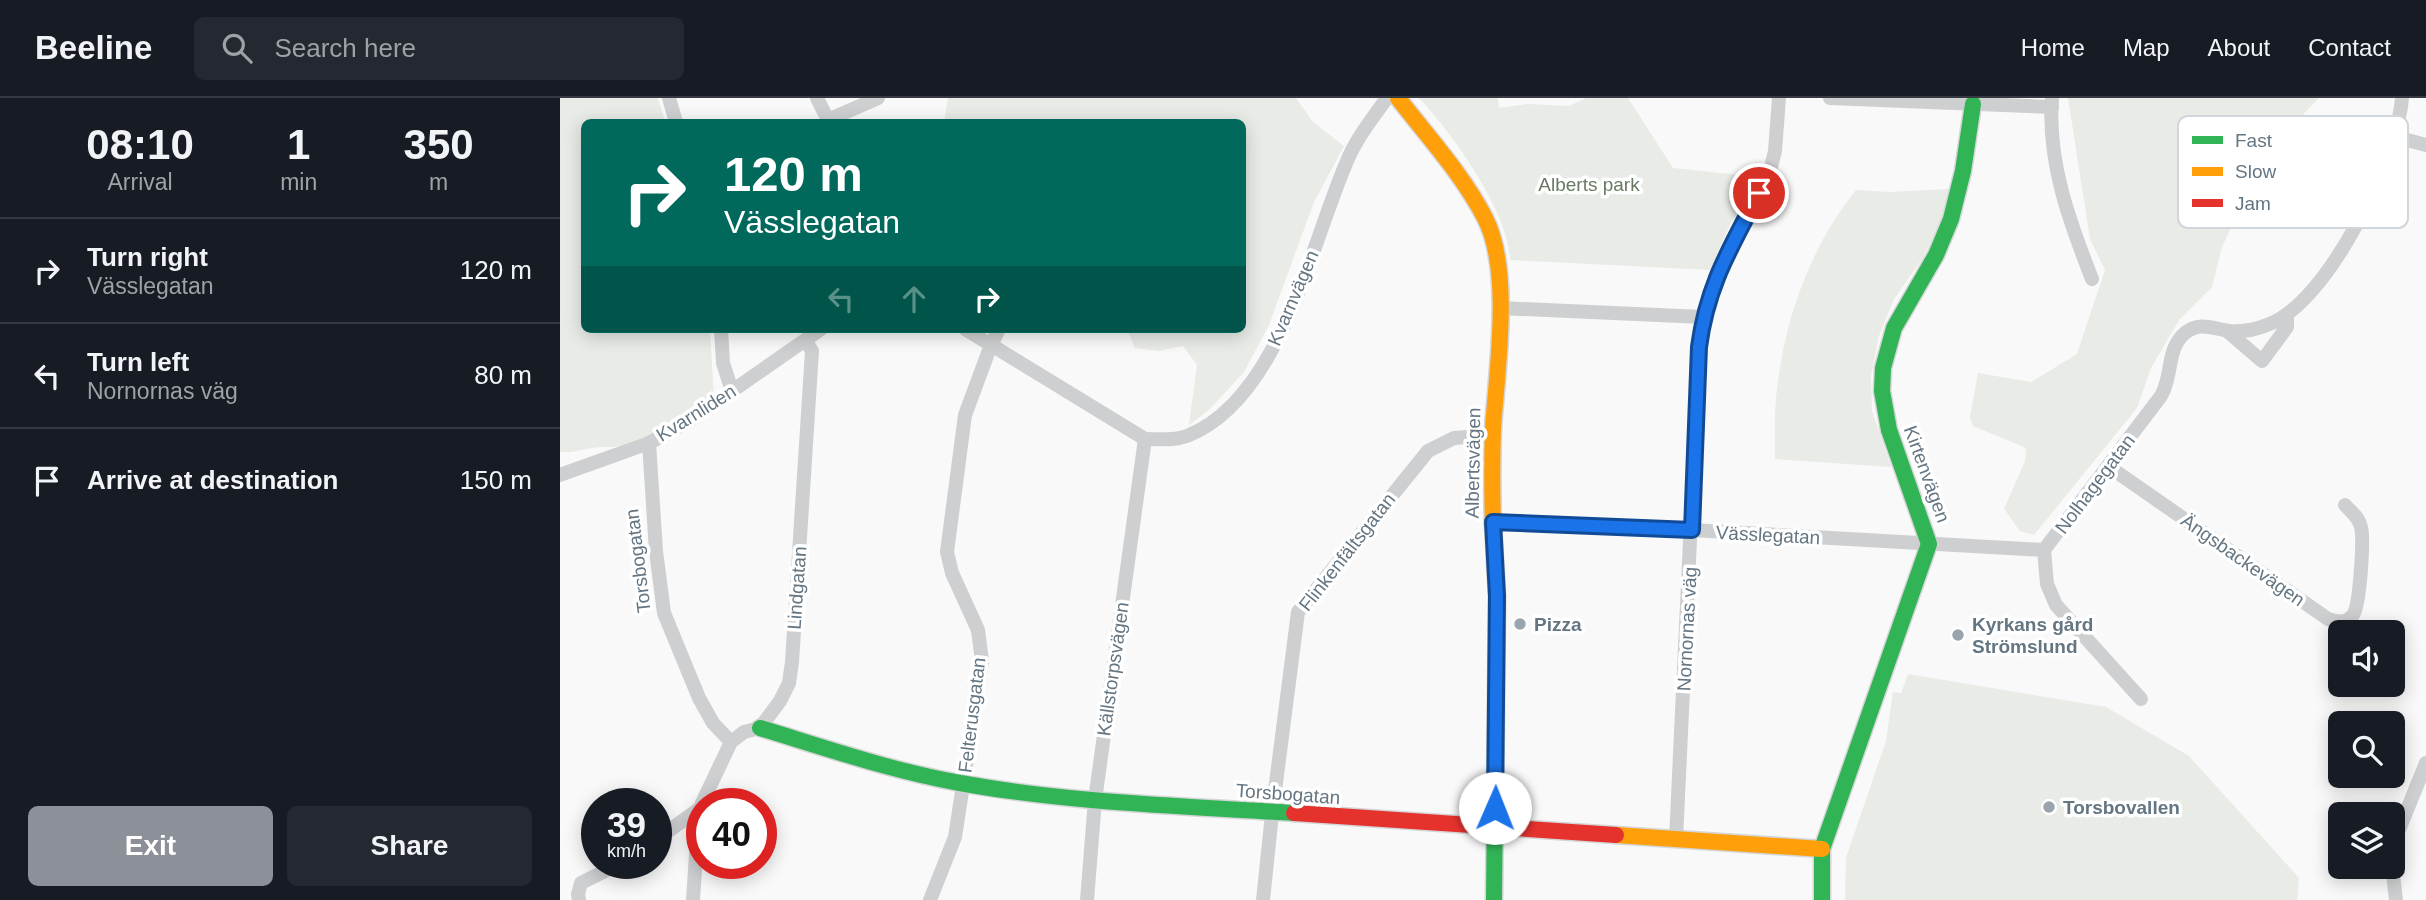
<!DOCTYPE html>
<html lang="en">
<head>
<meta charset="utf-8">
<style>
  :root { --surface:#171b24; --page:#242831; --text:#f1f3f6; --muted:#9ea1a6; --line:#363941; --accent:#8c9099 }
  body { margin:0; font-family:Arial,sans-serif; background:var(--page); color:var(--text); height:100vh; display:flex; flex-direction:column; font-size:26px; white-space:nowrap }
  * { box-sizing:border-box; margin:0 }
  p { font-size:23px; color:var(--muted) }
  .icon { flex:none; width:38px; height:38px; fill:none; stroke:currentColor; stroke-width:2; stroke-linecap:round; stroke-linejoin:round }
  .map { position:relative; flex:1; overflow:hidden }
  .panel { display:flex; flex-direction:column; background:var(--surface); width:560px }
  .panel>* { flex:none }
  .guide { position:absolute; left:21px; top:21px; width:665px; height:214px; border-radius:10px; box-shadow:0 4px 18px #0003; background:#00695c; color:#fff; overflow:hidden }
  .buttons { position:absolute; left:1768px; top:522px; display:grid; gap:14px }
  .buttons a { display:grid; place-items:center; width:77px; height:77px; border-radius:10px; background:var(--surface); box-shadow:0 4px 18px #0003; font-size:35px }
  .speed { position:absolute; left:21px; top:690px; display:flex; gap:14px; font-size:35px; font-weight:700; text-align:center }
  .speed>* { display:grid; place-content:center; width:91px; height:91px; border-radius:50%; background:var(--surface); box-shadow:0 4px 18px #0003; line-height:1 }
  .speed small { font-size:18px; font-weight:400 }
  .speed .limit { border:10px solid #d22; background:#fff; color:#111 }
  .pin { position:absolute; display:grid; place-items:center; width:60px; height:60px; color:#fff; margin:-30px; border:4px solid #fff; border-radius:50%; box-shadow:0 2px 7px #0007 }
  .me { position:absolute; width:77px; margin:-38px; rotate:1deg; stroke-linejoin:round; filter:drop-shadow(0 0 5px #0008) }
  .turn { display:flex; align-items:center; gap:24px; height:147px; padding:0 28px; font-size:32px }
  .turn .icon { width:91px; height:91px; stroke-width:2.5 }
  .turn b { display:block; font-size:49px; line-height:60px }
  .lanes { display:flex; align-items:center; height:66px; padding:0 28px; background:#0003; justify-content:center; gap:35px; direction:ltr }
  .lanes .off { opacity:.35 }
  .eta { display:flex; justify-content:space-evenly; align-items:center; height:119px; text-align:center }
  .eta b { font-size:42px; font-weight:600; line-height:49px }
  .button { display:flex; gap:14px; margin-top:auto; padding:14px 28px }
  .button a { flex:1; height:80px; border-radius:10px; background:var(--accent); color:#fff; font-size:28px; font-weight:600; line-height:80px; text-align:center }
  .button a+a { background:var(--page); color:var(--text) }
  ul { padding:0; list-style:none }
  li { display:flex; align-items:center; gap:21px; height:105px; padding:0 28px; border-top:2px solid var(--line) }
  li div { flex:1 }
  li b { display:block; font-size:26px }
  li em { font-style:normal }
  header { display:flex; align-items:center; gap:42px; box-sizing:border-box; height:98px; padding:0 35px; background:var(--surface); border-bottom:2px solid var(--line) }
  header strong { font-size:33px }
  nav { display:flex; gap:38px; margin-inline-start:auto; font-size:24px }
  .search { width:490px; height:63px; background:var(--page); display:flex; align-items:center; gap:18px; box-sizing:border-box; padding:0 24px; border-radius:10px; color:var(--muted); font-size:26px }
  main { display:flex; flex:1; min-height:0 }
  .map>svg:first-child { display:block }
  .green { fill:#e8ebe6 }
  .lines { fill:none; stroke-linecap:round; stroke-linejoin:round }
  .fast-casing { stroke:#d5d6d7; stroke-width:19 }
  .slow-casing { stroke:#d5d6d7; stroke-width:19 }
  .jam-casing { stroke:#d5d6d7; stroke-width:19 }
  .street { stroke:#cecfd0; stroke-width:14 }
  .fast { stroke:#30b455; stroke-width:16 }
  .slow { stroke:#ff9f0a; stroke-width:16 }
  .jam { stroke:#e5322d; stroke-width:16 }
  .route-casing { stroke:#114b97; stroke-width:18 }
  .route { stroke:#1a73e8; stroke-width:12 }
  .poi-dot { fill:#99a4ac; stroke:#fff; stroke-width:2.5 }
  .labels { text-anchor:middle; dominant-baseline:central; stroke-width:7; stroke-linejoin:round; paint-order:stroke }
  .park-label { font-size:19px; fill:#687a64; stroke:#fff }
  .street-label { font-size:19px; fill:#657683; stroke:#fff }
  .poi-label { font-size:19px; font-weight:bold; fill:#657683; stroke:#fff; text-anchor:start }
  .key { fill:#fff; stroke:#d1d6da; stroke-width:2 }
  .key-label { font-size:19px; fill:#657683 }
</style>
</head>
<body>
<header>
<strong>Beeline</strong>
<div class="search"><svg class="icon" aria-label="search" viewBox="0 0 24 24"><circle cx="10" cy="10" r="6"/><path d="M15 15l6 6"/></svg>Search here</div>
<nav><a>Home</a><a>Map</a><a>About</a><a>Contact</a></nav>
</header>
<main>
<section class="panel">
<div class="eta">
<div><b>08:10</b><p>Arrival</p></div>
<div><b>1</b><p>min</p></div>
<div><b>350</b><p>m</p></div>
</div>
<ul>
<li><svg class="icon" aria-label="right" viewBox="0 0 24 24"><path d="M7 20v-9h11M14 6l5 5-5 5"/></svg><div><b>Turn right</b><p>Vässlegatan</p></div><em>120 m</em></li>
<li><svg class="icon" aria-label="left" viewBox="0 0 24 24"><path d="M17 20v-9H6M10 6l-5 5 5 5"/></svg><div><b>Turn left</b><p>Nornornas väg</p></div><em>80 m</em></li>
<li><svg class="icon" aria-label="arrive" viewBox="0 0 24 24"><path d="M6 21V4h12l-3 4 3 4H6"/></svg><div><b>Arrive at destination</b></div><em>150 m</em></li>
</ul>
<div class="button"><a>Exit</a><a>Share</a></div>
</section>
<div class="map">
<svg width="1866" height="802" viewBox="0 0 1866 802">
  <rect width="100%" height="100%" fill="#f9f9f9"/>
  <g class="green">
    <path d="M0,0H98L105,24H24V231H150L154,302C124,320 93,338 60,348C51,350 41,348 32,350C18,352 16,355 0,354Z"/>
    <path d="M388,0H736L753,24L784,48L754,104L709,227L684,274L649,312L629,327L637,267L623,248L599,253L575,250L567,231H682V24H384Z"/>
    <path d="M859,0H938L939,10L968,6L1009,8L1026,0H1068L1113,70L1199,79L1170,127L1150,172L950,162C949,114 892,35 859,0Z"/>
    <path d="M1508,0H1759L1737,23L1686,97L1662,149L1652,189L1619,222L1591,270L1577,310L1474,437L1460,433L1444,411L1465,363L1466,350L1413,328L1410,319L1418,275L1471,284L1517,256L1545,172L1530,141Z"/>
    <path d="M1390,91L1379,127L1363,160L1334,201L1319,238L1311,278L1312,313L1331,369L1215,361C1215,338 1214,314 1217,291C1225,219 1251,148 1296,92L1329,94Z"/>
    <path d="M1348,576L1546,609L1629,658L1739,780L1737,802H1285L1286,760L1326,643L1333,594L1341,595Z"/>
  </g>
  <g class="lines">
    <g class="fast-casing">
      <g id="fast">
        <path d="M933,426L937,498L934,802"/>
        <path d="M200,630C266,650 332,673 400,685C510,705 623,708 734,715"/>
        <path d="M1262,802V751L1369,446L1329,332L1322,293L1323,270L1334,230L1376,157L1391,121L1403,73L1413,6"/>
      </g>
    </g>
    <g class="slow-casing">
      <g id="slow">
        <path d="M838,0C868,39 903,77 925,120C952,172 937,272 933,330C932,362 932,394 933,426"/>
        <path d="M1056,737L1262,751"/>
      </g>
    </g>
    <g class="jam-casing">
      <path id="jam" d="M734,715L1056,737"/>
    </g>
    <g class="street">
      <path d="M109,0L116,24"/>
      <path d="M257,0L269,24"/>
      <path d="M1270,0L1492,9"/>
      <path d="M1492,1C1487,63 1510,125 1532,181"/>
      <path d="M268,22L318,0"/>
      <path d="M1836,39L1866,47"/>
      <path d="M940,210L1143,219"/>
      <path d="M161,231L163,265L172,293"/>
      <path d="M405,231L585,341"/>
      <path d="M1667,233L1702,263L1727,229V217"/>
      <path d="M585,341C599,341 613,343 627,338C719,302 750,150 785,68C795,42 811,22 827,0"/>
      <path d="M89,345L96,453L104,515L139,600L153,625L171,644"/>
      <path d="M1548,368L1768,521C1778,524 1787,526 1793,517C1800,508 1804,441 1801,429C1799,419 1791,414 1785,407"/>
      <path d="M0,377L89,345L129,323L261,231"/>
      <path d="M933,424L1132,432L1484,452"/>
      <path d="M1581,601L1496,507L1487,486L1484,452L1601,298C1613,278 1606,251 1625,235C1640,223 1653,231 1670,233C1683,234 1695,232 1707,227C1768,206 1837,61 1842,0"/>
      <path d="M142,705L171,644L184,634L200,630L220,603L229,585L232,564L252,253L246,243"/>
      <path d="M96,742L139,711"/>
      <path d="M1116,742L1139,249L1143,219L1155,180L1210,73L1215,53L1219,0"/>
      <path d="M1832,767L1836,739L1866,665"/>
      <path d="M1832,768L1836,802"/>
      <path d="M19,802L18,796L21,785L61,765"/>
      <path d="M133,802L139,711L142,706"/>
      <path d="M370,802L395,739L422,563L418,532L392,475L387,454L405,317L431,247L439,231"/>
      <path d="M527,802L535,702L585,341"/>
      <path d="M703,802L712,716L738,514L868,353L894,340L933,337"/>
    </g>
    <use href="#fast" class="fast"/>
    <use href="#slow" class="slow"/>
    <use href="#jam" class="jam"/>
  </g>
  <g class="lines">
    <g class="route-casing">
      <path id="route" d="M935,710L937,498L933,424L1132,432L1139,249C1147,187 1171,149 1199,95"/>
    </g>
    <use href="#route" class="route"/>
  </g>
  <g class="poi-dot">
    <circle cx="960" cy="526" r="7"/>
    <circle cx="1398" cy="537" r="7"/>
    <circle cx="1489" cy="709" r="7"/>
  </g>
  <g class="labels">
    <g class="park-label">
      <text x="1029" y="86">Alberts park</text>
    </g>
    <g class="street-label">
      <text transform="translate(733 200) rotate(-67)">Kvarnvägen</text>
      <text transform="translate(136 315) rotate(-32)">Kvarnliden</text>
      <text transform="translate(913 365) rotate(-89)">Albertsvägen</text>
      <text transform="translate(1367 376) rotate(70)">Kirtenvägen</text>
      <text transform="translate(1535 386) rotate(-53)">Nolhagegatan</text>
      <text transform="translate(1208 437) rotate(3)">Vässlegatan</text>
      <text transform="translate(787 454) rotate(-52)">Flinkenfältsgatan</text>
      <text transform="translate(1683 462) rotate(35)">Ängsbackevägen</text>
      <text transform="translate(78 463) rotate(-97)">Torsbogatan</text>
      <text transform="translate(237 490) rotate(-86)">Lindgatan</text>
      <text transform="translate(1127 531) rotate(-87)">Nornornas väg</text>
      <text transform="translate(553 571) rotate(-82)">Källstorpsvägen</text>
      <text transform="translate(412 617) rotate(-83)">Felterusgatan</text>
      <text transform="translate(728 696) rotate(4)">Torsbogatan</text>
    </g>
    <g class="poi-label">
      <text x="974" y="526">Pizza</text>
      <text x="1412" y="526">Kyrkans gård<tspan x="1412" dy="22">Strömslund</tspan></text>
      <text x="1503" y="709">Torsbovallen</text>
    </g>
  </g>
  <rect x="1618" y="18" width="230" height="112" rx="10" class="key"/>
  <rect x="1632" y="38" width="31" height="8" fill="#30b455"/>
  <rect x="1632" y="69" width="31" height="9" fill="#ff9f0a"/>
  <rect x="1632" y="101" width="31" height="8" fill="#e5322d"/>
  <g class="key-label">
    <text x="1675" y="49">Fast</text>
    <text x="1675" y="80">Slow</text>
    <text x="1675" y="112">Jam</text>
  </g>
</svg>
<div class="buttons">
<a><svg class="icon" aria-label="sound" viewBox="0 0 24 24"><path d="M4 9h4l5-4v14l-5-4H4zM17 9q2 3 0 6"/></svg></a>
<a><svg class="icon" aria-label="search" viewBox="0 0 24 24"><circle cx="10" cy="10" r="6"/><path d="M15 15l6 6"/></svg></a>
<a><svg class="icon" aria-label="layers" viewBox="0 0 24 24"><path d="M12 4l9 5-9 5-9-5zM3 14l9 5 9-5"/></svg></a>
</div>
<div class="speed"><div>39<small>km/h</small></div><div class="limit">40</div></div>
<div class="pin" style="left:1199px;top:95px;background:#d93025"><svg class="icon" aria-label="arrive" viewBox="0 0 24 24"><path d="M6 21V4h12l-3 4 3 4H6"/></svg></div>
<svg class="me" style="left:935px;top:710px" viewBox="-20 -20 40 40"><circle r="19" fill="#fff"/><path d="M0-13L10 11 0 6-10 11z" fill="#1a73e8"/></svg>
<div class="guide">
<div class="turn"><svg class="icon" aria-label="right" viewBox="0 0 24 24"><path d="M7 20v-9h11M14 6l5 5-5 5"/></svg><div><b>120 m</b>Vässlegatan</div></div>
<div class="lanes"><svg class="icon off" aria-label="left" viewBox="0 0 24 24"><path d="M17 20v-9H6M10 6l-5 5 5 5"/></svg><svg class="icon off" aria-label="ahead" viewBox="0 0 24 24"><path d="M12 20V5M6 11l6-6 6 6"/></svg><svg class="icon" aria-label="right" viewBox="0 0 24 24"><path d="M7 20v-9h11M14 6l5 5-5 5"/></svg></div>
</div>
</div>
</main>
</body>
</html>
